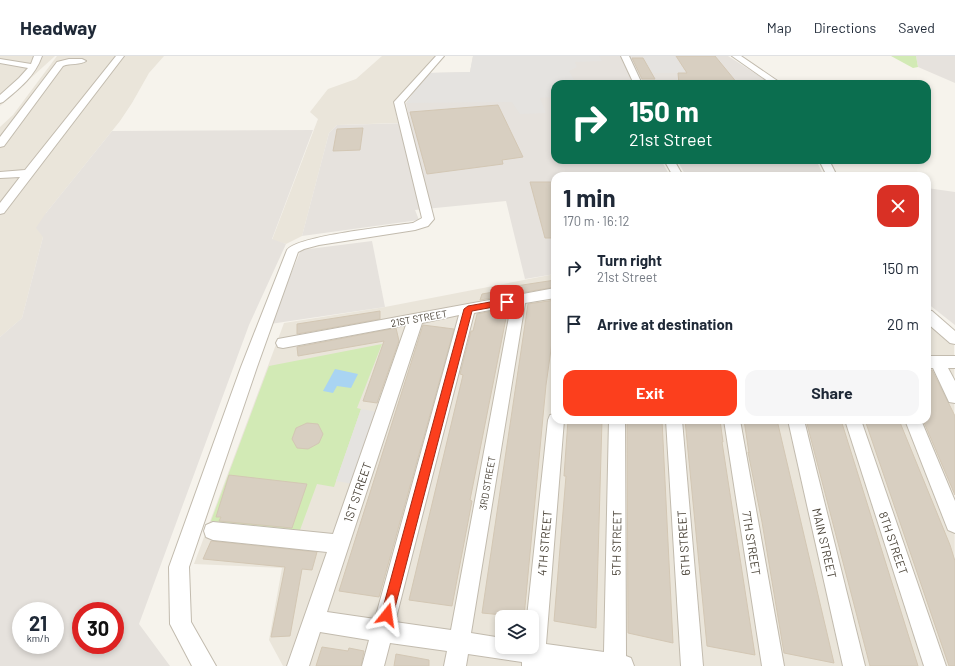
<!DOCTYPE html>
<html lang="en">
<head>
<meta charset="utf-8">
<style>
  :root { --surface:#fff; --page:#f6f6f7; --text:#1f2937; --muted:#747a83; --line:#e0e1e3; --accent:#fc3f1d }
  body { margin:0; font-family:Barlow,sans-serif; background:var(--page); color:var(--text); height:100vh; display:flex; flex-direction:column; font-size:15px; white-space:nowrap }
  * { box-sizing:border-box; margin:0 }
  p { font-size:13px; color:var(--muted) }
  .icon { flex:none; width:22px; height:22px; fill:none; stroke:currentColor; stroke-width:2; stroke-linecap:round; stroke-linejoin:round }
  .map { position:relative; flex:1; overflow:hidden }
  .sheet { position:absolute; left:551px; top:116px; width:380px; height:252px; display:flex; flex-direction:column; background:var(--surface); border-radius:12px; box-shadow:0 2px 6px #0003 }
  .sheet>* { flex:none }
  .top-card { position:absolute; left:551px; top:24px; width:380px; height:84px; border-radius:12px; box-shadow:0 2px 6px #0003; background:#0b6e4f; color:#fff; overflow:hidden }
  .tools { position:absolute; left:495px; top:554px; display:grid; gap:8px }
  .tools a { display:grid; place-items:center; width:44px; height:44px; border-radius:8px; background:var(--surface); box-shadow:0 2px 6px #0003; font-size:20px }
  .speed { position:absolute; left:12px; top:546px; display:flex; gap:8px; font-size:20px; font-weight:700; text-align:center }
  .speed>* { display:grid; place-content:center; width:52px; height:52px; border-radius:50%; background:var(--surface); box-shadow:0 2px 6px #0003; line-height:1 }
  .speed small { font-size:10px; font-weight:400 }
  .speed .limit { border:6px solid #d22; background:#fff; color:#111 }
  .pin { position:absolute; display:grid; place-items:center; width:34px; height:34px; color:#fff; margin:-17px; border-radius:8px; box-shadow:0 2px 6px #0006 }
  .me { position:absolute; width:44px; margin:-22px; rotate:15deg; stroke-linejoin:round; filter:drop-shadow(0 0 3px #0008) }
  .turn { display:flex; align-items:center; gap:14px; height:84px; padding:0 12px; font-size:18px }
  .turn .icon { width:52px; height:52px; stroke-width:2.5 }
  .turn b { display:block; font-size:28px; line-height:34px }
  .round { display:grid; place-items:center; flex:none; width:42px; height:42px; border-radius:12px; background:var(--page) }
  .head { display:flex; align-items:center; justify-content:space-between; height:68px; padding:0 12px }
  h1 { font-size:24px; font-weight:700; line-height:30px }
  .primary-button { display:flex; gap:8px; margin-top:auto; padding:8px 12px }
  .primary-button a { flex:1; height:46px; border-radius:12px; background:var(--accent); color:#fff; font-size:16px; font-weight:700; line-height:46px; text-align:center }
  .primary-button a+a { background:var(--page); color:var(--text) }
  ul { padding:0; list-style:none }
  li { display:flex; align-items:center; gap:12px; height:56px; padding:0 12px }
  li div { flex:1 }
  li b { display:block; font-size:15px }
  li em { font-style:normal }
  header { display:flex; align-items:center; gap:24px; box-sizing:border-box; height:56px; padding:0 20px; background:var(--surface); border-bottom:1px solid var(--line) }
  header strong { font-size:19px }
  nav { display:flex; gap:22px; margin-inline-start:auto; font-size:14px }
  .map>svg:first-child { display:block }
  .residential { fill:#eae5da; fill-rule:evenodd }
  .industrial { fill:#e6e2dd; fill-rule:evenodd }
  .green { fill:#d2eab5 }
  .parking { fill:#e5e3e0 }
  .water { fill:#a9d4f2 }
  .building { fill:#d8cfc1; stroke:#d3c7b4 }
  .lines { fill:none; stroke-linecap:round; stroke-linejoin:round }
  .street-casing { stroke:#c2bbae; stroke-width:2 }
  .street { fill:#fff; fill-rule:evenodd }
  .route { fill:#fc3f1d; stroke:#a42913 }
  .labels { text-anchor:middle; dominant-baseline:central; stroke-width:3; stroke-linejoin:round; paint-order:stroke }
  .street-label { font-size:10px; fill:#4b4439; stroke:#fff }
  .near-street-label { font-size:12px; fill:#4b4439; stroke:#fff }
</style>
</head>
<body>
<header>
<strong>Headway</strong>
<nav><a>Map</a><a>Directions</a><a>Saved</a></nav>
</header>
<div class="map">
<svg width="955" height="610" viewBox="0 0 955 610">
  <rect width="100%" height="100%" fill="#f6f3ec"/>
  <g class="residential">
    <path d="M0,0H55L0,50Z"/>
    <path d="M57,0H164L149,17L132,47L120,65L46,157L43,181L22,262L0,281V71L13,59Z"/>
    <path d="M382,0H437L394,48L398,67L337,69L329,77L302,180L286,188L272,184L318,63L310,56L328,33L356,23Z"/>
    <path d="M555,218V364H927V265L954,289L955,610H283L269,584L282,512L194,508L284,267L385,251ZM502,561H532V591H502Z"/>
  </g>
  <g class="industrial">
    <path d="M473,0H728L772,28H555V104H661L670,120H555V218L525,223L506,145L415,154L419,164L302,180L329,77L337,69L410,67L406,47L428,17L470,16Z"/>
    <path d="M916,0H955V27L918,11Z"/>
    <path d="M313,74L272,183L286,188L249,269L139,568L170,610H0V281L22,262L43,181L36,172L46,157L112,75ZM21,555H55V589H21ZM81,555H115V589H81Z"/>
    <path d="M677,104H816L824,120H686Z"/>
    <path d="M927,132L955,136V269L927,247Z"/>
    <path d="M372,185L385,251L270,268L301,194Z"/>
  </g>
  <g class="green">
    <path d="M891,0H916L918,11L913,12Z"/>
    <path d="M382,288L357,352L361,353L334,431L317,428L300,474L211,465L269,310Z"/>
  </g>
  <g class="parking">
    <path d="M473,0H599L602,5L575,6L577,11L569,15L576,28H555V41L540,42L546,57L520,58L512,46L406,47L428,17L470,16Z"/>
    <path d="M643,0H675L686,17H652Z"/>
    <path d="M361,353L378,356L353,428L336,425Z"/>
  </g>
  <path class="water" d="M335,313L358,318L351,332L337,330L333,337L323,335Z"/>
  <g class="building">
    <path d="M676,0H715L738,28H679L678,17H687Z"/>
    <path d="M632,2H643L655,23H642Z"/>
    <path d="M498,49L523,101L502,104L503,108L427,118L410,56Z"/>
    <path d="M363,72L360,94L333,95L337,73Z"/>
    <path d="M530,126H555V182H545Z"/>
    <path d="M555,224V231L520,237L511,235L510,239L480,244L482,238L505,234L503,232Z"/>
    <path d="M555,244V265L546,329L524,561L482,557L528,248Z"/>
    <path d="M508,252L470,444L472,445L452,550L409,544L463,319L460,318L471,275H473L477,258Z"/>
    <path d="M380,255V263L297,278V268Z"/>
    <path d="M423,269L454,273L379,541L339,535Z"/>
    <path d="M396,272L399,285L377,347L363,345L384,285L298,300L297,291Z"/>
    <path d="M927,314H932L955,360V439L923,364H927Z"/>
    <path d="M568,364H602L596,572L554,565L566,420H564Z"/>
    <path d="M627,364H662L673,587L628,577Z"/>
    <path d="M685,364H720L723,386H722L755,599L707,590Z"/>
    <path d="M744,364H777L834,607L784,597L762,466L748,396L749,397Z"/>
    <path d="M806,364H841L918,610H870Z"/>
    <path d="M865,364H899L950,489L955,505V610H949Z"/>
    <path d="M307,367L318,368L323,378L319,387L308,393L297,392L292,383L296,372Z"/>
    <path d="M229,419L307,428L292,472L219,465L221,461H216Z"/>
    <path d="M211,485L317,496L312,514L302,513L290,580L271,581L285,511L203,503Z"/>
    <path d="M322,591L348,595L349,592L364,595L361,610H316Z"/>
    <path d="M396,598L429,604V610H394Z"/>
  </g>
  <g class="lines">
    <g class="street-casing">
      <g id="street">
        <path d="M34,0H42C35,20 20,32 3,46L0,47V39L19,22L28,12L0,7V3L31,8Z"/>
        <path d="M116,0H124L4,157L0,158V147L20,121L0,122V116L25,114Z"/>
        <path d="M436,0H444L404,46L434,163L428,170L415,174L319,189L304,193L298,196L257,311L189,511L191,566L216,610H192L170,568L169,511L241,311L287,194C296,180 392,170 413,167L422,162L394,46Z"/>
        <path d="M621,0H629L642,28H634Z"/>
        <path d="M732,0H741L782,28H772Z"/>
        <path d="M69,3H82L86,5C81,9 70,7 63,10L4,90L0,91V81L57,6Z"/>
        <path d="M664,104H674L683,120H673Z"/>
        <path d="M819,104H829L837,120H827Z"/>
        <path d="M555,232V242L525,247L471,577L502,582V591H532V561H527L548,364L550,359L555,358V364H564L546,588L604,596L609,364H625L626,600L631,602L634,610H522V606L468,598L466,610H444L447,595L390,587L384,610H362L369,584L320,576L309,610H287L327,496L213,484L206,481L204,475L206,469L213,466L333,478L406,269L283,292L278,291L276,287L278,283ZM511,250L451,574L395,566L474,257ZM459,259L375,563L327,556L422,267Z"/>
        <path d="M927,254L932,255L955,275V288L950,287L927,267Z"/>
        <path d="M927,300H955V312H948L955,325V347L949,346L933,312H927Z"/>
        <path d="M666,364H682L703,610H681Z"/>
        <path d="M724,364H740L784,610H762Z"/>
        <path d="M788,364H804L865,610H843Z"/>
        <path d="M845,364H861L946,610H924Z"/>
        <path d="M905,364H921L955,445V477L948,474Z"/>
      </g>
    </g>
    <use href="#street" class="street"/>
  </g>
  <path class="route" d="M507,243L510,244L511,246L510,248L472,255L393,559L391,564L387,566L382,564L381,559L464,253L468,250Z"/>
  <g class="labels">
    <g class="street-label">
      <text transform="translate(419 262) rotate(-10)">21ST STREET</text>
      <text transform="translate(487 427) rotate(-80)">3RD STREET</text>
    </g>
    <g class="near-street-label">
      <text transform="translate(357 436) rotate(-71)">1ST STREET</text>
      <text transform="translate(544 487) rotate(-85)">4TH STREET</text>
      <text transform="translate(616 487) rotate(-89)">5TH STREET</text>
      <text transform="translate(683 487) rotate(-94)">6TH STREET</text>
      <text transform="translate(752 487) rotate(81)">7TH STREET</text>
      <text transform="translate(825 487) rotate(77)">MAIN STREET</text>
      <text transform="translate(894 487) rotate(71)">8TH STREET</text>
    </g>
  </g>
</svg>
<div class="tools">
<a><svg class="icon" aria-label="layers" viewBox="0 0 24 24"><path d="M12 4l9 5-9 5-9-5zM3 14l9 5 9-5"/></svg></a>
</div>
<div class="speed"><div>21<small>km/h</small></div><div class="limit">30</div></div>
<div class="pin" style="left:507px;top:246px;background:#d93025"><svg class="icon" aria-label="arrive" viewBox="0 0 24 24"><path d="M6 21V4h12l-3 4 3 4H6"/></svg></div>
<svg class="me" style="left:387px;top:559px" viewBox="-20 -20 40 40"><path d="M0-17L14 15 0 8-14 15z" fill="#fc3f1d" stroke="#fff" stroke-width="4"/></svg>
<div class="top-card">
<div class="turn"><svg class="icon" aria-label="right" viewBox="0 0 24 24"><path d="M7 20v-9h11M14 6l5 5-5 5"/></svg><div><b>150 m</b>21st Street</div></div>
</div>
<section class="sheet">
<div class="head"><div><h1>1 min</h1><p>170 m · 16:12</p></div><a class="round" style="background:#d93025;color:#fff"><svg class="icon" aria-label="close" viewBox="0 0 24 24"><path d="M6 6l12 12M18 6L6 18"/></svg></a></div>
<ul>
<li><svg class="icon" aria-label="right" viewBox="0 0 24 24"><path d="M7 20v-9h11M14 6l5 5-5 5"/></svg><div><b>Turn right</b><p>21st Street</p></div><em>150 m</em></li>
<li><svg class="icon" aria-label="arrive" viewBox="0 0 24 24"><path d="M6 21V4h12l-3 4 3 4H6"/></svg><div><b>Arrive at destination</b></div><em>20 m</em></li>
</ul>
<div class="primary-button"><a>Exit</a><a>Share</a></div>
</section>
</div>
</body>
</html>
